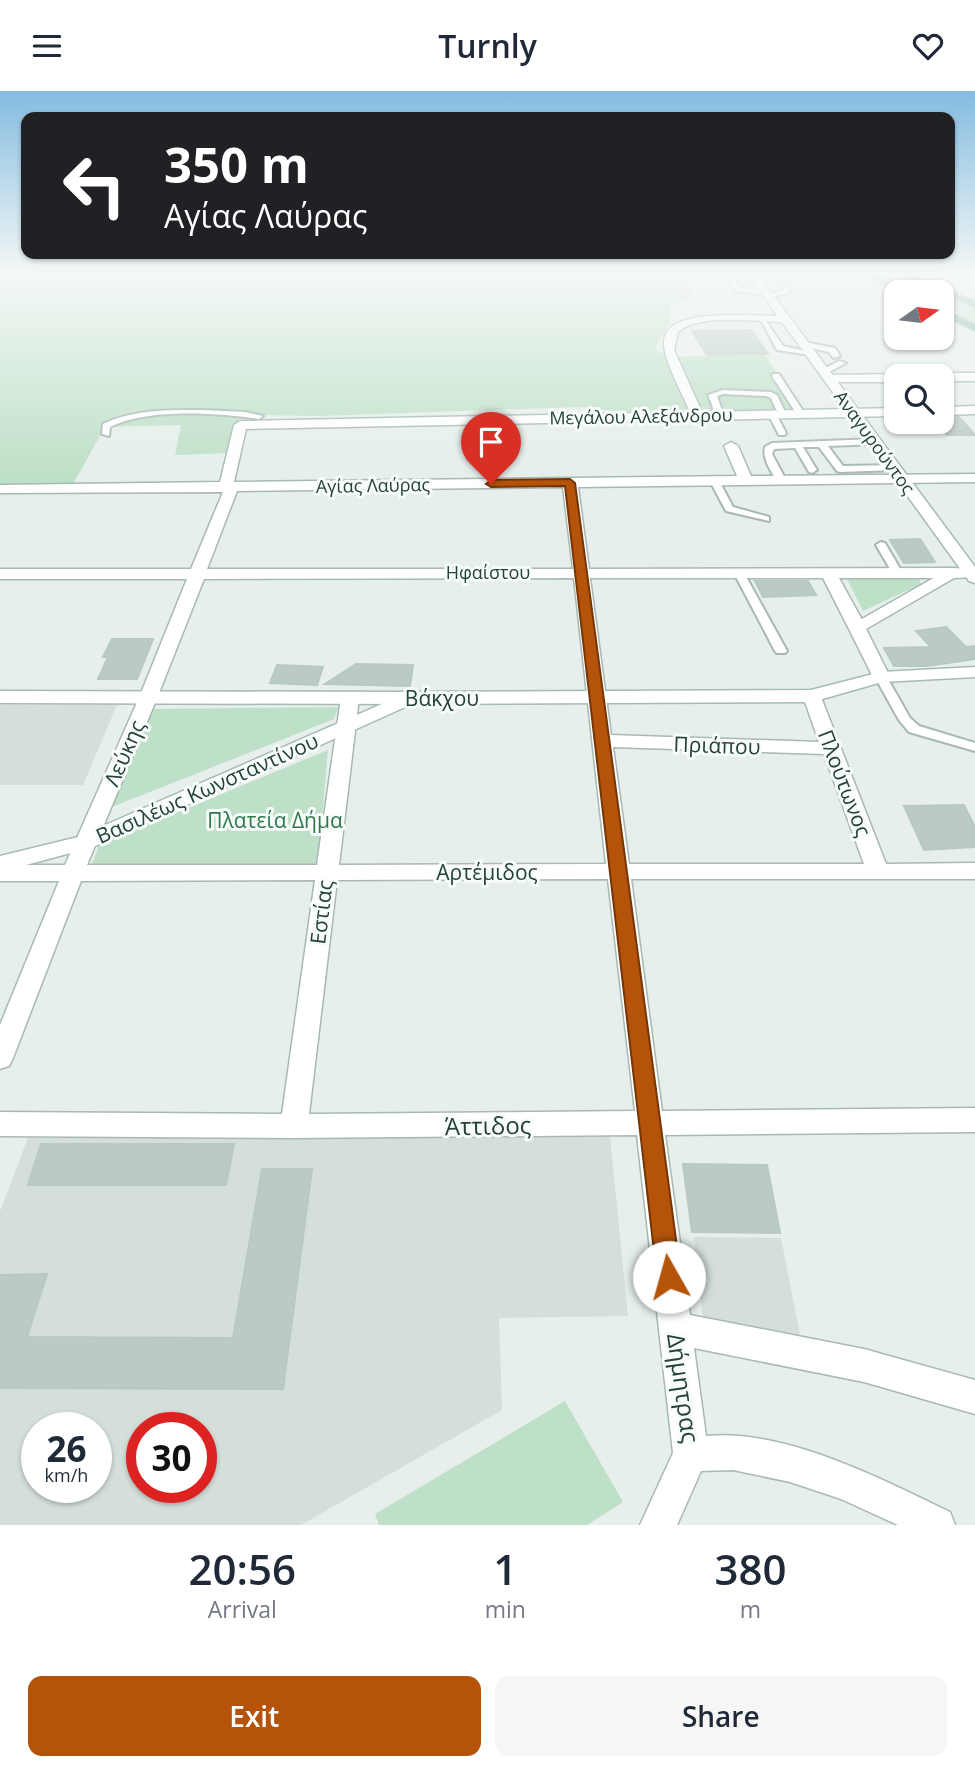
<!DOCTYPE html>
<html lang="en">
<head>
<meta charset="utf-8">
<style>
  :root { --surface:#fff; --page:#f6f6f7; --text:#1f2937; --muted:#747a83; --accent:#b45309 }
  body { margin:0; font-family:"Open Sans",sans-serif; background:var(--page); color:var(--text); height:100vh; display:flex; flex-direction:column; font-size:26px; white-space:nowrap }
  * { box-sizing:border-box; margin:0 }
  p { font-size:23px; color:var(--muted) }
  .icon { flex:none; width:38px; height:38px; fill:none; stroke:currentColor; stroke-width:2; stroke-linecap:round; stroke-linejoin:round }
  .map { position:relative; height:1434px; overflow:hidden }
  .drawer { display:flex; flex-direction:column; background:var(--surface); flex:1 }
  .drawer>* { flex:none }
  .guide { position:absolute; left:21px; top:21px; width:934px; height:147px; border-radius:14px; box-shadow:0 2px 5px #0004; background:#202124; color:#fff; overflow:hidden }
  .needle { width:46px; rotate:76deg }
  .fabs { position:absolute; left:884px; top:189px; display:grid; gap:14px }
  .fabs a { display:grid; place-items:center; width:70px; height:70px; border-radius:14px; background:var(--surface); box-shadow:0 2px 5px #0004; font-size:35px }
  .speed { position:absolute; left:21px; top:1321px; display:flex; gap:14px; font-size:35px; font-weight:700; text-align:center }
  .speed>* { display:grid; place-content:center; width:91px; height:91px; border-radius:50%; background:var(--surface); box-shadow:0 2px 5px #0004; line-height:1 }
  .speed small { font-size:18px; font-weight:400 }
  .speed .limit { border:10px solid #d22; background:#fff; color:#111 }
  .pin { position:absolute; display:grid; place-items:center; width:60px; height:60px; color:#fff; margin:-72px -30px; border-radius:50% 50% 50% 0; rotate:-45deg; box-shadow:0 0 7px #0007 }
  .pin .icon { rotate:45deg }
  .me { position:absolute; width:77px; margin:-38px; rotate:353deg; stroke-linejoin:round; filter:drop-shadow(0 0 5px #0008) }
  .turn { display:flex; align-items:center; gap:24px; height:147px; padding:0 28px; font-size:32px }
  .turn .icon { width:91px; height:91px; stroke-width:2.5 }
  .turn b { display:block; font-size:49px; line-height:60px }
  .eta { display:flex; justify-content:space-evenly; align-items:center; height:119px; text-align:center }
  .eta b { font-size:42px; font-weight:600; line-height:49px }
  .primary-button { display:flex; gap:14px; margin-top:auto; padding:14px 28px }
  .primary-button a { flex:1; height:80px; border-radius:14px; background:var(--accent); color:#fff; font-size:28px; font-weight:600; line-height:80px; text-align:center }
  .primary-button a+a { background:var(--page); color:var(--text) }
  header { display:flex; justify-content:space-between; align-items:center; height:91px; padding:0 28px; background:var(--surface); font-size:32px; font-weight:600 }
  .map>svg:first-child { display:block }
  .built { fill:#d4dfda; fill-rule:evenodd }
  .green { fill:#bfe0c8 }
  .building { fill:#bbcac4; stroke:#b8c9c2; stroke-width:2 }
  .lines { fill:none; stroke-linecap:round; stroke-linejoin:round }
  .service-casing { stroke:#a8b8b2; stroke-width:4 }
  .minor-casing { stroke:#a8b8b2; stroke-width:3 }
  .tertiary-casing { stroke:#a8b8b2; stroke-width:3 }
  .secondary-casing { stroke:#a4bbb3; stroke-width:3 }
  .primary-casing { stroke:#c2cac8; stroke-width:3 }
  .service { fill:#fff; fill-rule:evenodd }
  .minor { fill:#fff; fill-rule:evenodd }
  .tertiary { fill:#fff; fill-rule:evenodd }
  .secondary { fill:#fff; fill-rule:evenodd }
  .primary { fill:#6aa596; fill-rule:evenodd }
  .route { fill:#b45309; stroke:#753606; stroke-width:2 }
  .labels { text-anchor:middle; dominant-baseline:central; stroke-width:6; stroke-linejoin:round; paint-order:stroke }
  .far-street-label { font-size:18px; fill:#24423a; stroke:#f7fbf9 }
  .street-label { font-size:21px; fill:#24423a; stroke:#f7fbf9 }
  .park-label { font-size:21px; fill:#2d7a4b; stroke:#f7fbf9 }
  .near-street-label { font-size:24px; fill:#24423a; stroke:#f7fbf9 }
</style>
</head>
<body>
<header><svg class="icon" aria-label="menu" viewBox="0 0 24 24"><path d="M4 6h16M4 12h16M4 18h16"/></svg>Turnly<svg class="icon" aria-label="heart" viewBox="0 0 24 24"><path d="M12 20l-8-8c-3-5 5-10 8-4 3-6 11-1 8 4z"/></svg></header>
<div class="map">
<svg width="975" height="1434" viewBox="0 0 975 1434">
  <rect width="100%" height="100%" fill="#e6efeb"/>
  <g class="built">
    <path d="M0,614H117L83,694H0Z"/>
    <path d="M610,1046L628,1225L499,1227L502,1319L301,1434H0V1120L28,1047ZM37,1337H96V1396H37ZM142,1337H201V1396H142Z"/>
    <path d="M694,1146L781,1147L801,1249L703,1229Z"/>
  </g>
  <g class="green">
    <path d="M0,181H685L691,207L670,214V231L655,258L669,266L765,264L802,320L657,324L577,316L320,325L252,324L239,327L229,362L175,364L181,334L105,336L72,395L0,396Z"/>
    <path d="M873,181H897L975,217V231L942,214V201H915Z"/>
    <path d="M846,486H918L921,493L863,520Z"/>
    <path d="M338,616L334,628L112,716L150,618Z"/>
    <path d="M328,659L318,773L92,774L99,754Z"/>
    <path d="M565,1310L623,1411L587,1434H379L375,1423Z"/>
  </g>
  <g class="building">
    <path d="M751,239L768,263L707,264L692,240Z"/>
    <path d="M942,327L959,326L975,344H947L942,338Z"/>
    <path d="M920,448L935,471L904,472L890,449Z"/>
    <path d="M755,490H808L816,504L763,506Z"/>
    <path d="M946,536L966,556L975,555V568L927,575H894L884,557L931,556L916,540Z"/>
    <path d="M112,548H153L137,588H98L108,566H103Z"/>
    <path d="M356,573L413,574L410,595L325,593Z"/>
    <path d="M277,574L323,576L317,594L270,592Z"/>
    <path d="M964,714L975,736V756L924,759L904,715Z"/>
    <path d="M41,1053H234L226,1094H28Z"/>
    <path d="M683,1073L767,1074L780,1142L692,1141Z"/>
    <path d="M262,1078H312L283,1298L0,1297V1184L47,1183L27,1246L233,1247Z"/>
  </g>
  <g class="lines">
    <g class="service-casing">
      <g id="service">
        <path d="M771,181H777L791,201L769,207L766,204L736,200L727,189L753,182L755,185L734,190L740,197L766,200L769,203L785,199Z"/>
        <path d="M760,227H764L783,255L814,262L810,264L777,259Z"/>
        <path d="M804,251L835,257L840,265L833,267L829,261L801,255V251Z"/>
        <path d="M839,270L846,272L827,282L820,280Z"/>
        <path d="M773,283H779L805,323L804,325H798L772,285Z"/>
        <path d="M723,299L771,301L777,304L786,323L779,325L771,307L766,305L723,303L717,305L724,325L717,327L708,304Z"/>
        <path d="M203,319L245,321L263,325L259,328C216,322 149,317 110,336L109,345L102,343L103,333C134,318 170,319 203,319Z"/>
        <path d="M769,321H775L786,342L785,344H779L768,323Z"/>
        <path d="M876,348L880,351L879,353L828,355L843,375L895,374L900,377L898,379L840,381L837,380L819,356H803L817,379L812,382L809,381L795,357L774,358L772,363L786,389L781,392C772,386 762,366 765,356L772,352Z"/>
        <path d="M712,388H718L733,416L769,426V430L726,420L710,390Z"/>
        <path d="M881,451L885,452L902,481L901,483L897,484L893,483L876,454Z"/>
        <path d="M739,479L744,482L787,560L785,562H777L775,560L734,482Z"/>
        <path d="M881,582L885,583L910,627L919,635L975,652V660L909,641L899,629L875,586Z"/>
      </g>
    </g>
    <g class="minor-casing">
      <g id="minor">
        <path d="M733,224L785,225L790,228L785,231C757,231 699,222 678,241L674,259L702,321L896,317V325L246,338L234,391L737,385L724,355L731,351L738,355L751,385L975,383V391L578,396L589,478L951,477L959,482L951,487H839L866,536L857,541L848,536L823,487H590L611,644L819,651L803,605L812,599L819,601L886,773L975,772V788H631L662,1020L975,1017V1041L665,1044L690,1224L864,1258L975,1289V1323L864,1291L694,1257L706,1345C786,1338 879,1387 950,1421L955,1434H898L841,1408L790,1391L733,1379L701,1380L677,1434H640L673,1362L637,1044L294,1047L0,1045V1021L282,1023L315,789L81,790L13,967L9,975L0,978V934L59,790H0V774H65L139,607L187,488H0V478H191L223,401L0,402V394L220,391L234,334L240,330L690,321C661,256 636,225 733,224ZM563,396L573,478H207L237,400ZM574,487L606,773L339,774L359,607L350,601L341,607L317,774H87L157,607L204,488ZM613,656L824,663L864,773H629ZM608,788L635,1020L309,1023L337,789Z"/>
        <path d="M942,282H975V290H942V285H937Z"/>
        <path d="M830,284L896,283L901,285H896V291H826V285Z"/>
        <path d="M975,315V323L942,324V316Z"/>
      </g>
    </g>
    <g class="tertiary-casing">
      <g id="tertiary">
        <path d="M951,477L975,478V486L954,487L866,538L890,586L887,590H875L848,536Z"/>
        <path d="M0,600L409,601L418,607L409,613L0,612Z"/>
      </g>
    </g>
    <g class="secondary-casing">
      <g id="secondary">
        <path d="M746,181H756L975,476V492L969,490Z"/>
        <path d="M975,576V586L882,591L812,611L412,613L93,756L0,781V765L78,746L409,601L811,599L881,581Z"/>
      </g>
    </g>
    <g class="primary-casing">
      <g id="primary">
        <path d="M859,181H871L909,201H897Z"/>
        <path d="M896,181H908L975,210V217Z"/>
        <path d="M942,217L975,233V240L942,224Z"/>
      </g>
    </g>
    <use href="#service" class="service"/>
    <use href="#minor" class="minor"/>
    <use href="#tertiary" class="tertiary"/>
    <use href="#secondary" class="secondary"/>
    <use href="#primary" class="primary"/>
  </g>
  <linearGradient id="sky" x2="0" y2="1"><stop stop-color="#84bce0"/><stop offset="0.48" stop-color="#f4f8f6"/><stop offset="1" stop-color="#f4f8f6" stop-opacity="0"/></linearGradient>
  <rect width="975" height="381" fill="url(#sky)"/>
  <path class="route" d="M570,388L575,392L681,1186L677,1194L669,1198L661,1194L657,1186L565,395L491,396L486,393L491,389Z"/>
  <g class="labels">
    <g class="far-street-label">
      <text transform="translate(641 325) rotate(-1)">Μεγάλου Αλεξάνδρου</text>
      <text transform="translate(875 351) rotate(54)">Αναγυρούντος</text>
      <text transform="translate(373 394) rotate(-1)">Αγίας Λαύρας</text>
      <text x="488" y="481">Ηφαίστου</text>
    </g>
    <g class="street-label">
      <text x="442" y="607">Βάκχου</text>
      <text transform="translate(717 654) rotate(2)">Πριάπου</text>
      <text transform="translate(124 662) rotate(-66)">Λεύκης</text>
      <text transform="translate(845 692) rotate(69)">Πλούτωνος</text>
      <text transform="translate(207 697) rotate(-24)">Βασιλέως Κωνσταντίνου</text>
      <text x="487" y="781">Αρτέμιδος</text>
      <text transform="translate(321 821) rotate(-83)">Εστίας</text>
    </g>
    <g class="park-label">
      <text x="275" y="729">Πλατεία Δήμα</text>
    </g>
    <g class="near-street-label">
      <text transform="translate(488 1034) rotate(-1)">Άττιδος</text>
      <text transform="translate(684 1297) rotate(82)">Δήμητρας</text>
    </g>
  </g>
</svg>
<div class="fabs">
<a><svg class="needle" viewBox="-14 -14 28 28"><path d="M0-13l5 13h-10z" fill="#e53935"/><path d="M0 13l5-13h-10z" fill="#747a83"/></svg></a>
<a><svg class="icon" aria-label="search" viewBox="0 0 24 24"><circle cx="10" cy="10" r="6"/><path d="M15 15l6 6"/></svg></a>
</div>
<div class="speed"><div>26<small>km/h</small></div><div class="limit">30</div></div>
<div class="pin" style="left:491px;top:393px;background:#d93025"><svg class="icon" aria-label="arrive" viewBox="0 0 24 24"><path d="M6 21V4h12l-3 4 3 4H6"/></svg></div>
<svg class="me" style="left:669px;top:1186px" viewBox="-20 -20 40 40"><circle r="19" fill="#fff"/><path d="M0-13L10 11 0 6-10 11z" fill="#b45309"/></svg>
<div class="guide">
<div class="turn"><svg class="icon" aria-label="left" viewBox="0 0 24 24"><path d="M17 20v-9H6M10 6l-5 5 5 5"/></svg><div><b>350 m</b>Αγίας Λαύρας</div></div>
</div>
</div>
<section class="drawer">
<div class="eta">
<div><b>20:56</b><p>Arrival</p></div>
<div><b>1</b><p>min</p></div>
<div><b>380</b><p>m</p></div>
</div>
<div class="primary-button"><a>Exit</a><a>Share</a></div>
</section>
</body>
</html>
